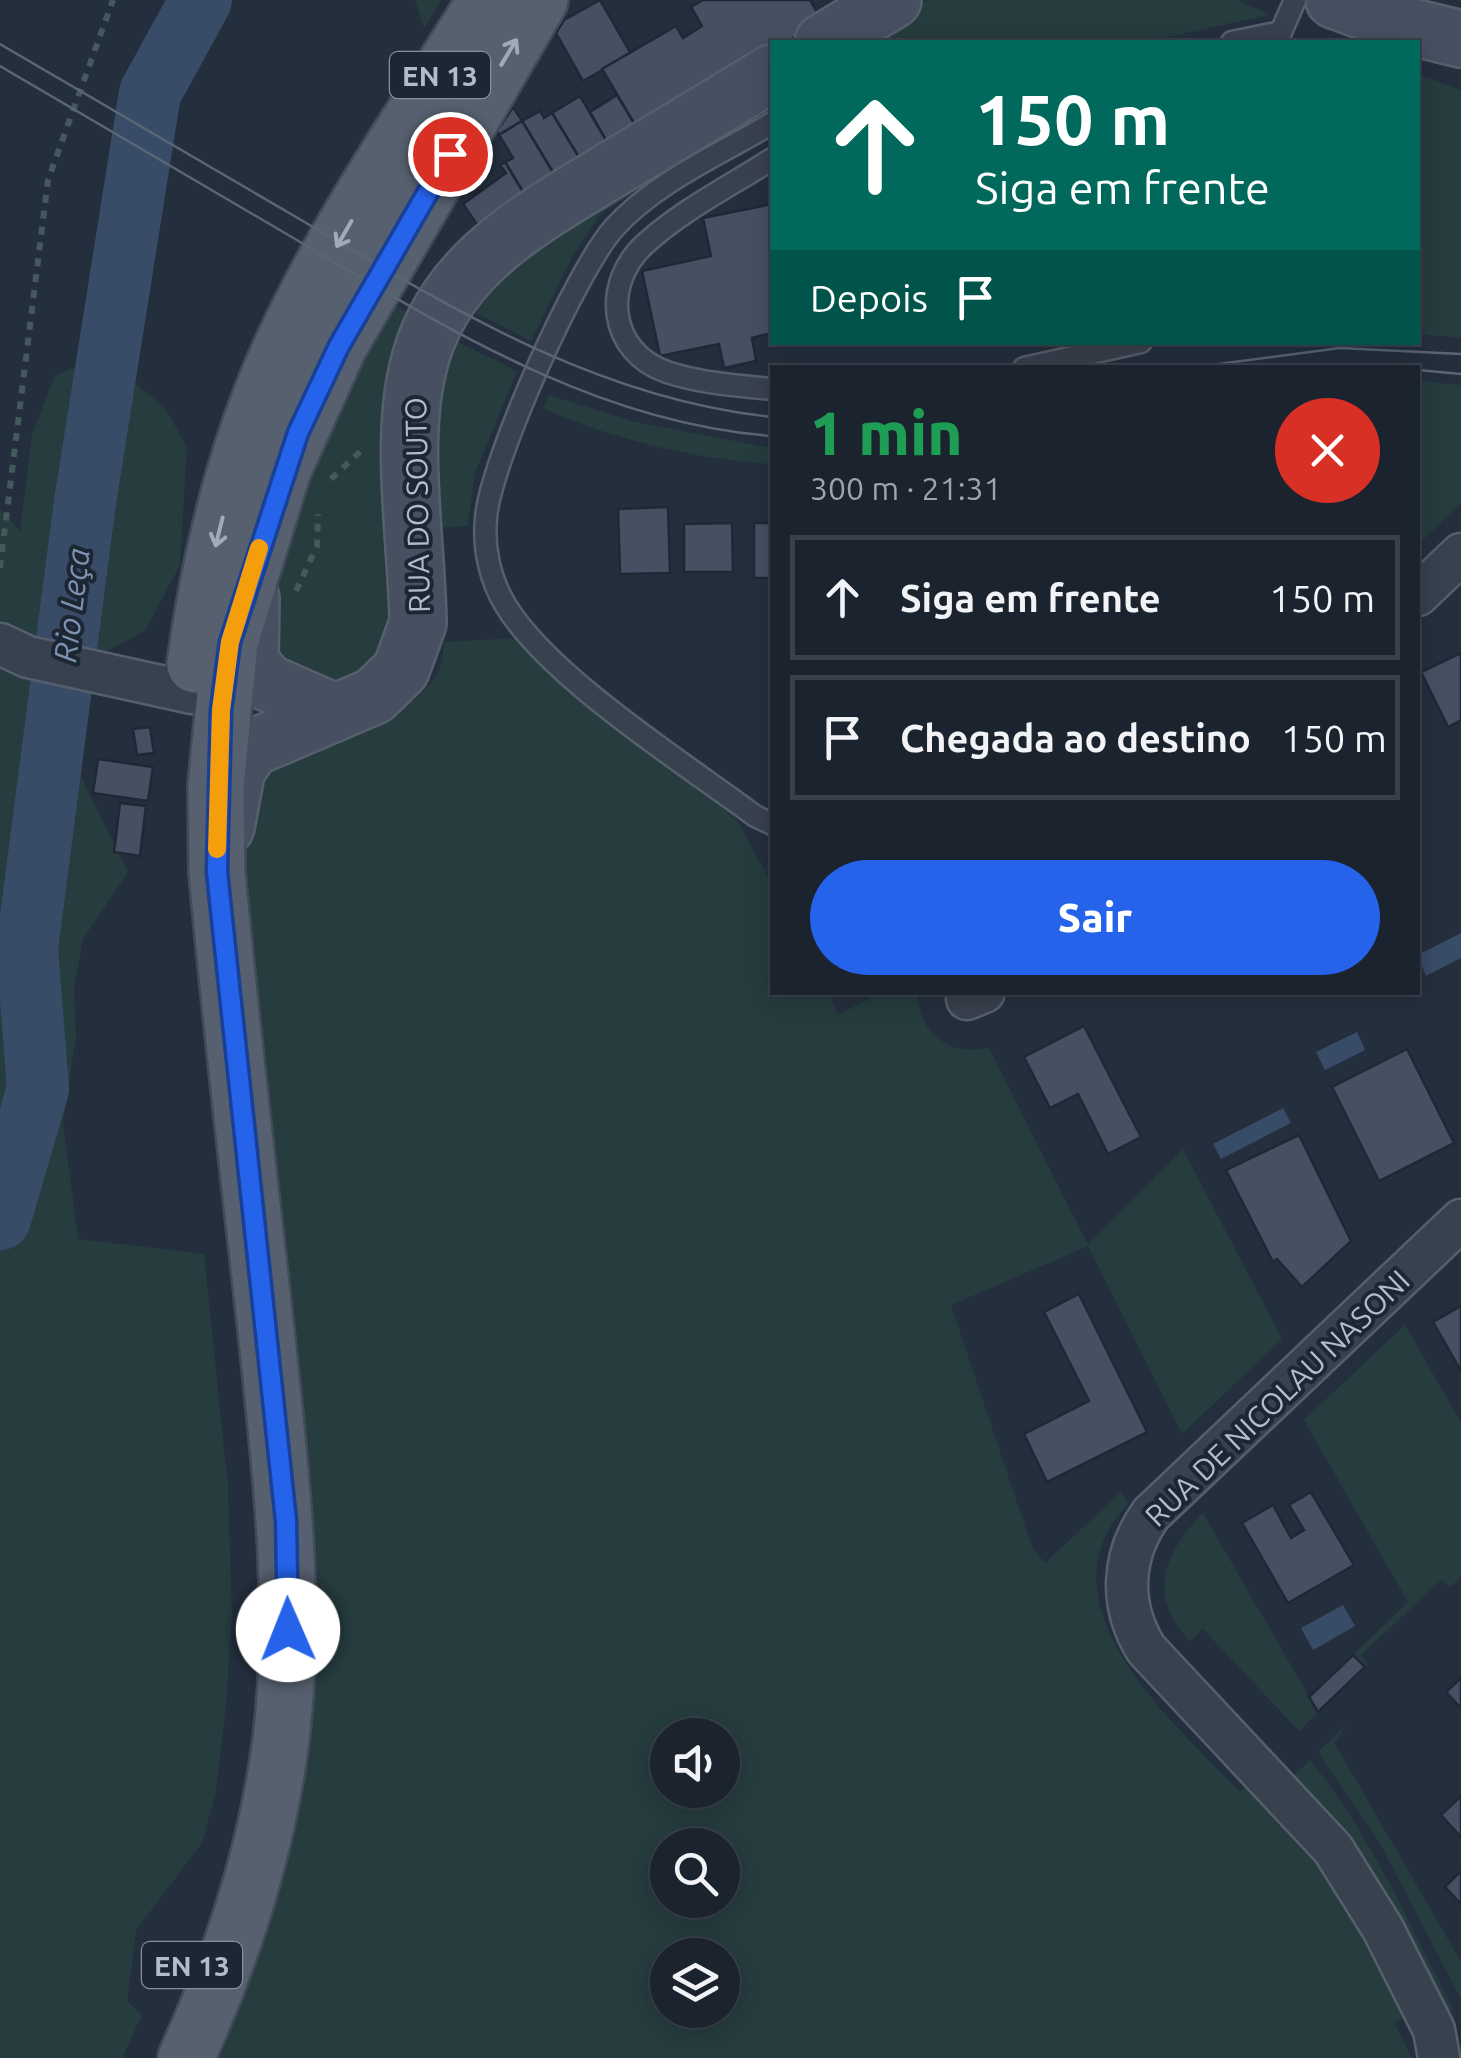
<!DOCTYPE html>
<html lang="pt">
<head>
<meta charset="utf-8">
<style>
  :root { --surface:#1b232e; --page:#242b36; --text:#f1f3f6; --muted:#a0a4aa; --line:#39404a; --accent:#2563eb }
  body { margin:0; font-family:Ubuntu,sans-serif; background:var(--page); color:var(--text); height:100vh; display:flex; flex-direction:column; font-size:38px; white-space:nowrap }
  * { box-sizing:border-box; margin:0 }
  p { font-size:32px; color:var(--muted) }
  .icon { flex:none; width:55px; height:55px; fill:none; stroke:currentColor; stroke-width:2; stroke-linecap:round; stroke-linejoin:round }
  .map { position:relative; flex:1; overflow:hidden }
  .panel { position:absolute; left:770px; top:365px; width:650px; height:630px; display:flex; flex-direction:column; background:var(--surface); border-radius:0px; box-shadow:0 5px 25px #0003,0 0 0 2px var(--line) }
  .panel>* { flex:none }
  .banner { position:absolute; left:770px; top:40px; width:650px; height:305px; border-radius:0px; box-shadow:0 5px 25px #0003,0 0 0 2px var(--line); background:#00695c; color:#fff; overflow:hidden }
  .controls { position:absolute; left:650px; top:1718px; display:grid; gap:20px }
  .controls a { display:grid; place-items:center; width:90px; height:90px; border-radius:50%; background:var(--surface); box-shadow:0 5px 25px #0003,0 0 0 2px var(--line); font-size:50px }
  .pin { position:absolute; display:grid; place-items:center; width:85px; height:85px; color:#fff; margin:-42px; border:5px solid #fff; border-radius:50%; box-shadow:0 2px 10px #0007 }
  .me { position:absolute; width:110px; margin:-55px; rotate:359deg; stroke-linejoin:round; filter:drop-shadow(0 0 8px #0008) }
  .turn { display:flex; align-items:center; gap:35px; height:210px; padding:0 40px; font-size:45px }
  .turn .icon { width:130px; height:130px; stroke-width:2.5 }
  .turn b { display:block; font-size:70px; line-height:85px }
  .then { display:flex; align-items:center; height:95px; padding:0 40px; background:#0003; gap:20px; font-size:38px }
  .round { display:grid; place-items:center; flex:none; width:105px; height:105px; border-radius:52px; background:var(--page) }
  .headline { display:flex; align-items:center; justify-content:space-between; height:170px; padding:0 40px }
  h1 { font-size:60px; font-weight:800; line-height:75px; color:#1e9e55 }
  .cta { display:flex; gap:20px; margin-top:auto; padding:20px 40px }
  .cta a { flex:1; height:115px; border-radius:60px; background:var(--accent); color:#fff; font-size:40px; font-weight:800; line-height:115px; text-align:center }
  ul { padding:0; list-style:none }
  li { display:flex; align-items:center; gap:30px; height:125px; margin:0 20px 15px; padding:0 20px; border:5px solid var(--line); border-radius:0px }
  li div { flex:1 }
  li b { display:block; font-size:38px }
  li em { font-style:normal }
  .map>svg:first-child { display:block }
  .green { fill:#263c3f; fill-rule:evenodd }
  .water { fill:#394c67 }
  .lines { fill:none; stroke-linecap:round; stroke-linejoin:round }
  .river { stroke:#394c67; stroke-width:62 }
  .building { fill:#455162; stroke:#1f2835; stroke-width:2.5 }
  .lane-casing { stroke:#565f6c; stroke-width:25 }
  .street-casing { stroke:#565f6c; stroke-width:45 }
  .secondary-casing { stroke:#565f6c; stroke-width:60 }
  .primary-casing { stroke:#414a57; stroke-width:60 }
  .path { stroke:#44595c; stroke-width:6; stroke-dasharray:8 8; stroke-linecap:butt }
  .lane { stroke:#38414e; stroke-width:20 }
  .street { stroke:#38414e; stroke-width:40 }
  .secondary { stroke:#465061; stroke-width:55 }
  .primary { stroke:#56606e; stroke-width:55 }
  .tram { stroke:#5a6575; stroke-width:2.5 }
  .oneway { stroke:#a1aab7 }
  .route-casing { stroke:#184099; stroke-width:25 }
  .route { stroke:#2563eb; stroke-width:18 }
  .slow { stroke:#f59e0b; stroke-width:18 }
  .labels { text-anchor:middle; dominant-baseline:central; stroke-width:8; stroke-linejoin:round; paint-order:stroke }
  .shield { fill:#1d2633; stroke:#878f9c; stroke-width:2.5 }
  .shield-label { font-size:28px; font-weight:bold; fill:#b4bcc9 }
  .street-label { font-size:30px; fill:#b4bcc9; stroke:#1d2633 }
  .water-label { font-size:32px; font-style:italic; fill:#7c92b1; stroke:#1d2633 }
</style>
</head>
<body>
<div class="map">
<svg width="1461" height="2058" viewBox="0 0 1461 2058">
  <rect width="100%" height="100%" fill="#242f3e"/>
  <g class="green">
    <path d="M415,0H441L424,29Z"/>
    <path d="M927,0H1237L1270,15L1144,42H856Z"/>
    <path d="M1418,74L1461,90V338L1418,334Z"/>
    <path d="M772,105L601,214L572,257L531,341L466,308L511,255Z"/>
    <path d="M391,302L408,313L398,344L396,611L383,657L344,686L282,665L266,633L270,593L311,456Z"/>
    <path d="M450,338L517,371L475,473L468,526L440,527L439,399Z"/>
    <path d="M101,355L165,408L187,447L180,565L145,631L101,654L79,711L74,763L128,872L83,939L74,988L76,1037L63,1121L78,1239L204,1254L228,1487L232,1615L226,1705L216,1792L202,1843L136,1930L127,2001L142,2015L122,2058H0V508L20,531L32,435L55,376Z"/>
    <path d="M1418,381L1461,385V503L1418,545Z"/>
    <path d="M549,395L635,422L772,448V464C694,459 614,440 543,408Z"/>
    <path d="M519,638L737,820L772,884V992L829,993L838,1014L880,993H918C918,1034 950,1057 989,1048L1088,1245L1183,1149L1282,1339L1182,1434L1088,1246L951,1305L1032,1547L1045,1563L1121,1492L1128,1504C1033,1604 1176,1724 1240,1792L1249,1784L1314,1854L1353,1913L1405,2017L1394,2022L1412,2058H205L277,1851L242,818L257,771L414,700C434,682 445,670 443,642ZM668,1735H722V1790H668ZM668,1845H722V1900H668ZM668,1955H722V2010H668Z"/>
    <path d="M1405,1325L1461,1423V1577L1450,1587L1442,1579L1361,1655L1368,1664L1365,1667L1353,1655L1408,1602L1304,1420Z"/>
    <path d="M1203,1513L1318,1712L1299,1731L1203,1629L1190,1641C1146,1597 1164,1552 1203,1513Z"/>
    <path d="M1351,1721L1334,1742L1461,1962V1999L1379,1842L1318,1752Z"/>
    <path d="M1310,1760C1371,1834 1410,1926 1454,2010L1446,2014L1378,1882L1352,1844L1292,1777Z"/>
  </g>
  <g class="water">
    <path d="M1461,933V958L1426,976L1418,955Z"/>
    <path d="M1357,1032L1365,1050L1325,1070L1316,1052Z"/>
    <path d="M1283,1108L1291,1123L1221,1159L1213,1144Z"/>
    <path d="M1343,1605L1355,1626L1313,1650L1301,1628Z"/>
  </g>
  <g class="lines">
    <path class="river" d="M0,1219L38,1089L27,948L85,502L150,93L201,0"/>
  </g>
  <g class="building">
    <path d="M600,0L631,54L583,81L556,33L564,20Z"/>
    <path d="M703,0H810L822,21L786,42H772V50L638,130L602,69L676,26L683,38L702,26L691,7Z"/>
    <path d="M617,95L638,130L610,147L590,112Z"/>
    <path d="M580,96L610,147L583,164L552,113Z"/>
    <path d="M513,107L522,121L499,135L497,131Z"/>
    <path d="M540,111L544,118L552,113L583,164L557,179L522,121Z"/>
    <path d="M522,121L557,179L526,197L505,162L513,158L499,135Z"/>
    <path d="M505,162L526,197L480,229L463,204L506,173L500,165Z"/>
    <path d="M772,204V333L752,338L756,361L724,368L719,344L660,356L642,271L711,256L703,218Z"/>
    <path d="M668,507L670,573L620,574L618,509Z"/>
    <path d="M732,523L733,572H684V524Z"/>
    <rect x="754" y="523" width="18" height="55"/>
    <path d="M1461,653V720L1448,727L1421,672Z"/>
    <path d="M150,727L154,753L137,755L133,729Z"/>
    <path d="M98,759L153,767L148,801L93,793Z"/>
    <path d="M120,803L146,806L140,856L114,852Z"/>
    <path d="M1084,1026L1141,1137L1108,1154L1078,1094L1050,1108L1024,1057Z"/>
    <path d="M1407,1049L1454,1143L1379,1181L1332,1087Z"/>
    <path d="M1299,1135L1351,1241L1302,1287L1277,1259L1273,1262L1226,1170Z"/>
    <path d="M1079,1294L1147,1432L1047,1482L1024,1434L1089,1401L1044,1312Z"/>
    <path d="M1461,1306V1371L1433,1322Z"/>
    <path d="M1311,1492L1354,1565L1288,1603L1242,1523L1273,1505L1291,1538L1304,1530L1289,1505Z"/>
    <path d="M1353,1655L1365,1667L1318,1712L1309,1697Z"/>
    <path d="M1461,1678V1708L1446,1692Z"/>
    <path d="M1461,1796V1837L1441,1815Z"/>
    <path d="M1461,1871V1904L1445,1887Z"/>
  </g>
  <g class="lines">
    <g class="lane-casing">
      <g id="lane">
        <path d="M1281,32L1295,0"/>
        <path d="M1232,42L1281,32"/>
        <path d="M772,123C721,154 655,182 614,228C577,269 490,462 486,518C483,548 490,580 506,606C550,678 684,763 755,816L772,824"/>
        <path d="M772,159C730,186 682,210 645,244C602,283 608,352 667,372C699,383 739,386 772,389"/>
        <path d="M1024,368L1141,342"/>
      </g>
    </g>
    <g class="street-casing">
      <g id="street">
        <path d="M1418,595L1461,554"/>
        <path d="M0,644L28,657L192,693"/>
        <path d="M967,999L984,992"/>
        <path d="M1439,2058L1434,2030L1383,1929L1333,1849L1146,1649C1119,1605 1121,1556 1151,1514L1461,1220"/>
      </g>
    </g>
    <g class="secondary-casing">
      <g id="secondary">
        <path d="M1334,0L1400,24L1461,39"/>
        <path d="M823,42L893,0"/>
        <path d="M251,598L250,661L266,682L332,711"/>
        <path d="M226,827L237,769L252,748L374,696L401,670L418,623C417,545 400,449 417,372C439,266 531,219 616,167C668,136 720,105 772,73"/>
      </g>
    </g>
    <g class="primary-casing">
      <g id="primary">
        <path d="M195,665C210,554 236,445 284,342C339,223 417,112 486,0"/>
        <path d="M186,2058C232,1958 267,1849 281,1740C297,1605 281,1473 267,1339C250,1184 231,1028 217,872L216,786L230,642L283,470L339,346L540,0"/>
      </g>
    </g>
    <g class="path">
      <path d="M331,479L365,447"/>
      <path d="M0,568L48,180L113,0"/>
      <path d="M296,591L317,546L318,514"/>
    </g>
    <use href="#lane" class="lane"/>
    <use href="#street" class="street"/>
    <use href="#secondary" class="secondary"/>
    <use href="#primary" class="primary"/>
    <g class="tram">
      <path d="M0,44C102,104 205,164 308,224C454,310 599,399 772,417"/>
      <path d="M0,66C102,126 205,186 307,246C453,332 599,423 772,436"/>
      <path d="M1188,368L1340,348L1461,354"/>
      <path d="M1418,370L1461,374"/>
    </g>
  </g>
  <defs><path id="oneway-shaft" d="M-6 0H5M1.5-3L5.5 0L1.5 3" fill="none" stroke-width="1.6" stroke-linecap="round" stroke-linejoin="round" transform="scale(2.5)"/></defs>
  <g class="oneway">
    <use href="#oneway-shaft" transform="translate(509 52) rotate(-59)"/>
    <use href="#oneway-shaft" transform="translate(344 234) rotate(120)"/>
    <use href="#oneway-shaft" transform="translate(219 532) rotate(104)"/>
  </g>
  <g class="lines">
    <g class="route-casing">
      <path id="route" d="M288,1630L286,1521L217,872L221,710L230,642L298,433L339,346L450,154"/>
    </g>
    <use href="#route" class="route"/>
    <path class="slow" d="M217,849L221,710L230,642L259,548"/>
  </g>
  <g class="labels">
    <g class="shield">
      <rect x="390" y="52" width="100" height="46" rx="8"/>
      <rect x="142" y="1942" width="100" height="46" rx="8"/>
    </g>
    <g class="shield-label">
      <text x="440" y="75">EN 13</text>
      <text x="192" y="1965">EN 13</text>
    </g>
    <g class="street-label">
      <text transform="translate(417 505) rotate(-91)">RUA DO SOUTO</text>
      <text transform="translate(1277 1398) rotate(-44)">RUA DE NICOLAU NASONI</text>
    </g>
    <g class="water-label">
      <text transform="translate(71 605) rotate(-83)">Rio Leça</text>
    </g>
  </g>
</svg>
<div class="controls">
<a><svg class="icon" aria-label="sound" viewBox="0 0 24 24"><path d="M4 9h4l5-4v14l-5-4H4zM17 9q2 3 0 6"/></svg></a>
<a><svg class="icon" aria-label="search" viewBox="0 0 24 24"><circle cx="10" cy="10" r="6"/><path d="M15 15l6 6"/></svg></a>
<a><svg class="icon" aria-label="layers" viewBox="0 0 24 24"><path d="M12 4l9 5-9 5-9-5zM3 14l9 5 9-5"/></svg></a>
</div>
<div class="pin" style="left:450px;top:154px;background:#d93025"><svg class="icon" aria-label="arrive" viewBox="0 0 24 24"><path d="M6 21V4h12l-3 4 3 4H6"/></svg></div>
<svg class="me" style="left:288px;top:1630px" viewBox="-20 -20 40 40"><circle r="19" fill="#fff"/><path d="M0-13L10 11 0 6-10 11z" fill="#2563eb"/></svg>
<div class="banner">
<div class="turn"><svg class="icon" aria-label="ahead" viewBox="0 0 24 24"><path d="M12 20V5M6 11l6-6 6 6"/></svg><div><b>150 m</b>Siga em frente</div></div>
<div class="then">Depois<svg class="icon" aria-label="arrive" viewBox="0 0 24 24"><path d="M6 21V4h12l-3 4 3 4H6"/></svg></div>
</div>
<section class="panel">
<div class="headline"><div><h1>1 min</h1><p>300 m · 21:31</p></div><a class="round" style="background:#d93025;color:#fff"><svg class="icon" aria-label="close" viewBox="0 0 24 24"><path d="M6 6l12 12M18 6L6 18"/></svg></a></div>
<ul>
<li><svg class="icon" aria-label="ahead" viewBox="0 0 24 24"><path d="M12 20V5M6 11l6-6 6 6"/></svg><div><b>Siga em frente</b></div><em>150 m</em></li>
<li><svg class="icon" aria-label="arrive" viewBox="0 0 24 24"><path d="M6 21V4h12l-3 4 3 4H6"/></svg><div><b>Chegada ao destino</b></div><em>150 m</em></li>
</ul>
<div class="cta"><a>Sair</a></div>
</section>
</div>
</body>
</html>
